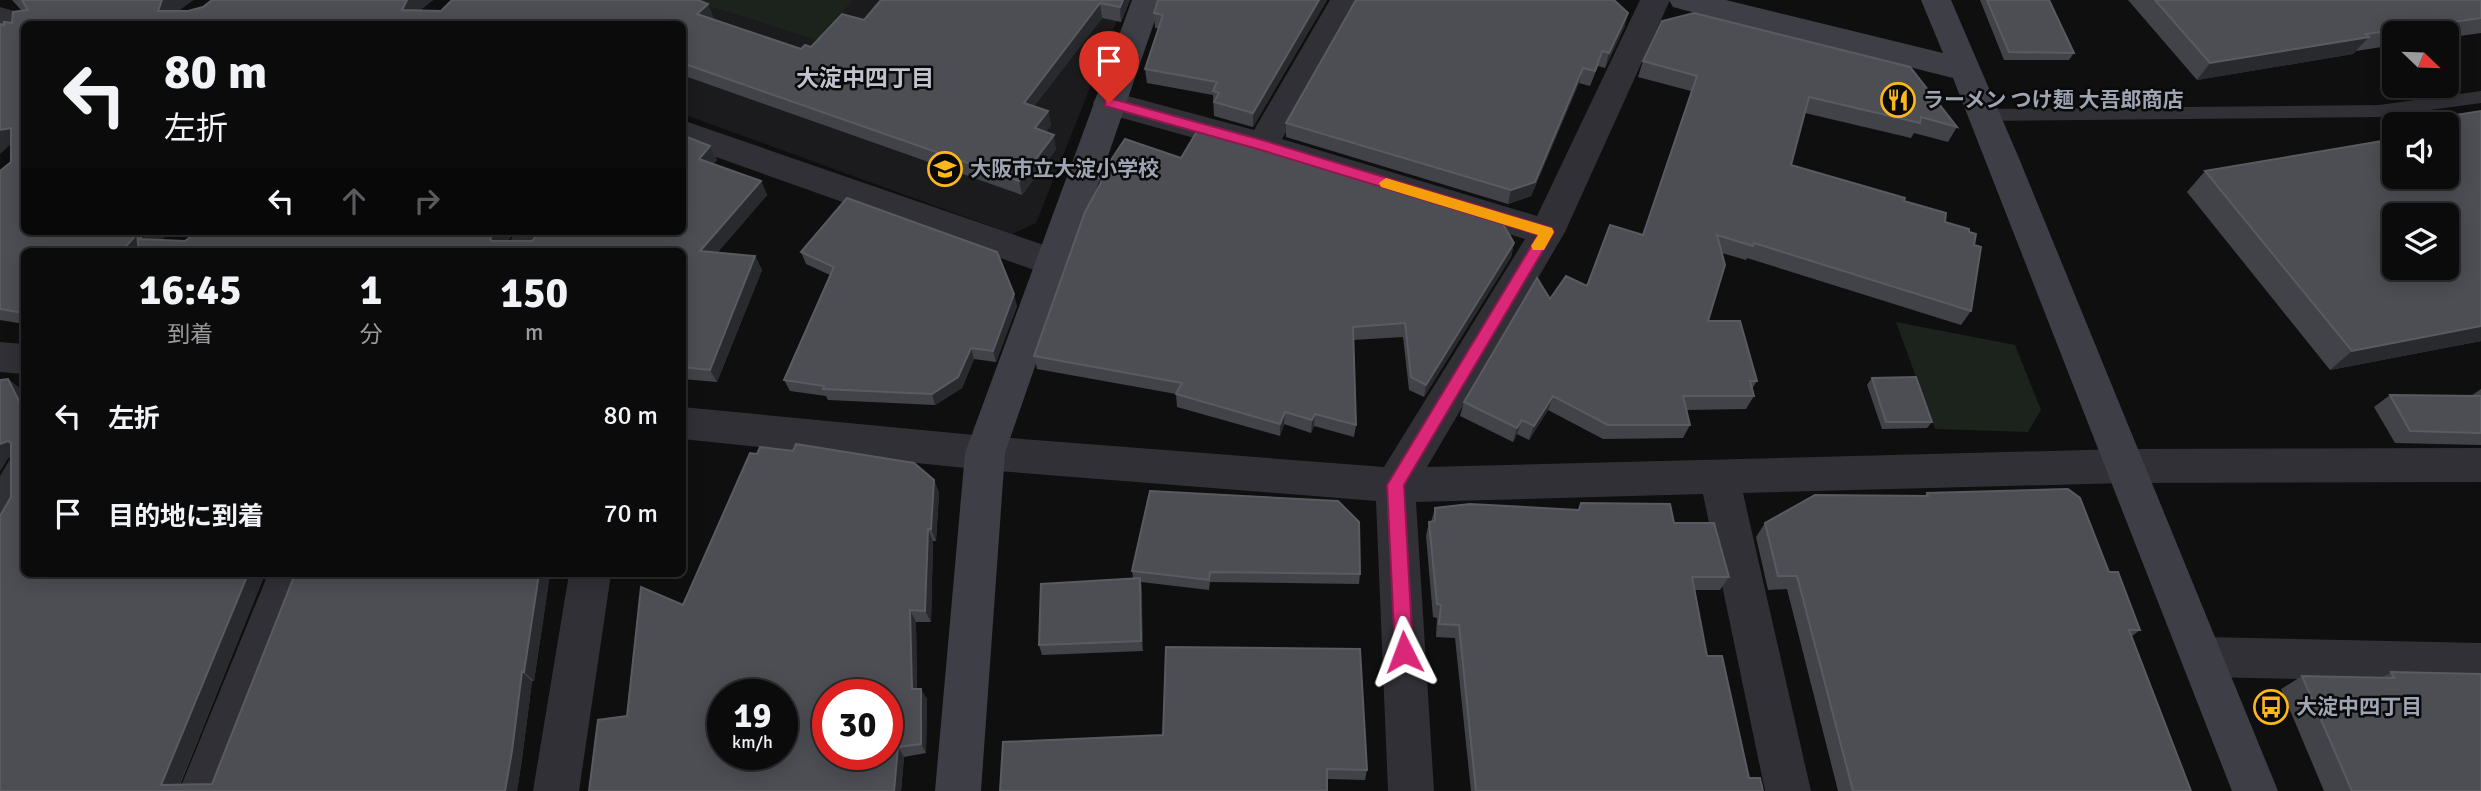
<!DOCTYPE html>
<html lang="ja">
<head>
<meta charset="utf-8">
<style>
  :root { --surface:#0b0b0c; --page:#19191a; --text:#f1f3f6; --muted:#9a9b9d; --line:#2b2b2d }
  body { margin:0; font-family:Signika,"Noto Sans JP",sans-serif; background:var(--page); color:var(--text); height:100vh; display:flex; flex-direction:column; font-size:26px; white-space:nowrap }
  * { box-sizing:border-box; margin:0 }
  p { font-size:23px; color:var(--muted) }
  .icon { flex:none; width:38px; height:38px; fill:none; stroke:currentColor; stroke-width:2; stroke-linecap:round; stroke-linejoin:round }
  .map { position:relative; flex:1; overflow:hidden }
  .details { position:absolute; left:21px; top:248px; width:665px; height:329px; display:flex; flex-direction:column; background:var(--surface); border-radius:10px; box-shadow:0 4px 18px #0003,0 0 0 2px var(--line) }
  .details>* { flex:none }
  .banner { position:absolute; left:21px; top:21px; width:665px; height:214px; border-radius:10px; box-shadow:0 4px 18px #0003,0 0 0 2px var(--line); background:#0b0b0c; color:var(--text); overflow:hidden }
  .needle { width:46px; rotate:113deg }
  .buttons { position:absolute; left:2382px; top:21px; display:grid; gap:14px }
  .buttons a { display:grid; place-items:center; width:77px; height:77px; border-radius:10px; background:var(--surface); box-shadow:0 4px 18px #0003,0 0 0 2px var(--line); font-size:35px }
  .speed { position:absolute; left:707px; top:679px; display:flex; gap:14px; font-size:35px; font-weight:700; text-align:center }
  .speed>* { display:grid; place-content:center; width:91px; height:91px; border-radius:50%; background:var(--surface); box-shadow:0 4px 18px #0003,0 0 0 2px var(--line); line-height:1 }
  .speed small { font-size:18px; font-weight:400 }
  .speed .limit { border:10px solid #d22; background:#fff; color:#111 }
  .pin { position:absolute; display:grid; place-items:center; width:60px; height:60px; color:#fff; margin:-72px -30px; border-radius:50% 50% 50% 0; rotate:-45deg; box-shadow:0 0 7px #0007 }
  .pin .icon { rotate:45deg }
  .me { position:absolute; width:77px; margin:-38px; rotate:357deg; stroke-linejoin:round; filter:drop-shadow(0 0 5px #0008) }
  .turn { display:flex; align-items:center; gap:24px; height:147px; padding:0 28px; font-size:32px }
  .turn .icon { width:91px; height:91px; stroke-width:2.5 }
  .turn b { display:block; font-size:49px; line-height:60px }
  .lanes { display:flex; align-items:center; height:66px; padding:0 28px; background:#0003; justify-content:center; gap:35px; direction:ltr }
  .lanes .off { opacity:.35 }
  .eta { display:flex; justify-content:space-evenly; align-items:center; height:119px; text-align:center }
  .eta b { font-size:42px; font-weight:800; line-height:49px }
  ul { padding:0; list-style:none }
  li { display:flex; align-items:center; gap:21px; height:98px; padding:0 28px }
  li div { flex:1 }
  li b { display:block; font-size:26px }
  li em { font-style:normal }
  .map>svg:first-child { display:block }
  .built { fill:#1b1b1d }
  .green { fill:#1b231c }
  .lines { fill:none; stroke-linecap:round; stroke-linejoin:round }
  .lane { fill:#303036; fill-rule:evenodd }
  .street { fill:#303036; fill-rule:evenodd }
  .secondary { fill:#3e3f46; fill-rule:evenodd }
  .wall { fill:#424348 }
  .shaded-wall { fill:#292a2d }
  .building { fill:#4c4e53; stroke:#595b62; stroke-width:2; fill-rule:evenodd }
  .route { fill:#db2777; stroke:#8e194d; stroke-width:2 }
  .slow { fill:#f59e0b }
  .labels { text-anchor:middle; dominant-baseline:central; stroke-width:5; stroke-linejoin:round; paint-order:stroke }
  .poi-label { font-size:21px; font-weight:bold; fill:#9fa4b2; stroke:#0a0a0b; text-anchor:start }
  .neighbourhood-label { font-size:23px; font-weight:bold; fill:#c0c3ce; stroke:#0a0a0b }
</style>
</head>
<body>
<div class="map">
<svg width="2481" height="791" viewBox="0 0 2481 791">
  <rect width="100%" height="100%" fill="#0f0f10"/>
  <path class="built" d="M484,0H1125L1036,223L1012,234L683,114L682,24H461Z"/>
  <g class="green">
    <path d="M690,0H853L817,40Z"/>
    <path d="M1896,322L2015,345L2041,410L2028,432L1935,429Z"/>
  </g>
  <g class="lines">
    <path class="lane" d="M2481,91V103L2379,117L1985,121L1979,120L1976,115L1979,110L1985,109L2379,105Z"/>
    <g class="street">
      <path d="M1330,0H1360L1282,139L1537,216L1640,0H1670L1565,232L1427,467L2124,449L2481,448V482L2124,483L1743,493L1811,791H1765L1703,494L1416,502L1434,791H1388L1376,501L985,470L682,439V407L985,436L1384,467L1525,239L1259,156L1097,111L1093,103L1097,95L1109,91L1254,130Z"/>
      <path d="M0,7L35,17L39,24H24V36L0,29Z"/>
      <path d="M682,120L1067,253L1072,263L1067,273L1054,277L682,145Z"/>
      <path d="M517,231H556L541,252H502Z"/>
      <path d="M0,342L24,344V374L0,372Z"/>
      <path d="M24,454V508L14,526L0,531V476L10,459Z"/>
      <path d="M268,574H310L225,791H179Z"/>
      <path d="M569,574H611L579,791H533Z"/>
      <path d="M2204,637L2481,643V683L2204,677L2189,671L2182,657L2189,643Z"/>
    </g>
    <g class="secondary">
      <path d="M1132,0H1162L1005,453L981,791H935L965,453Z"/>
      <path d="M1669,0H1726L1943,53L1921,0H1951L2018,156L2278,791H2232L1953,78L1684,10L1673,7Z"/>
    </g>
  </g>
  <g class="wall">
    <path d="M12,0H193L178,11H188L203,7L212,0H433L420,10L714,18L713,19L801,49L811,47L864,20L1130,0L1121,22L1102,18L1034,106L1048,111L1051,125L1046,132L1056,149L1022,195L682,75V24H24L161,240L185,241L198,231H515L508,241H532L710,146L717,160L713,164L761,181L767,195L717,253L755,256L762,270L717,382L682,379V252H24V324L0,320V171L11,162V145L4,25L12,23L22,11Z"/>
    <path d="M1158,0H1327L1253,127L1214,116L1213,95L1147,83L1145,69L1158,28H1155L1154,13Z"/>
    <path d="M1980,0H2049L2074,53L2069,60H2004Z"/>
    <path d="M2128,0H2481V33L2446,38V33H2394V45L2356,51L2353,54L2197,80Z"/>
    <path d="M1628,13L1624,28L1605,68L1598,66L1590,86L1579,83L1531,196L1508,204L1286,137V123Z"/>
    <path d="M1662,21L1957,127L1948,142L1914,133L1911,138L1805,113L1791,165L1904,201L1945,222L1969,232L1974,245L1971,311L1961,325L1747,258L1746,260L1722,253L1708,321L1757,381L1752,389L1754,396L1746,409L1686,410L1690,425L1683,438L1603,439L1548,410L1529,440L1517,434L1513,442L1460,416L1464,402L1550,299L1587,286L1643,234L1691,91L1638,77L1643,61Z"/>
    <path d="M2481,111V341L2330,370L2187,192L2205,171L2394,177L2446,124H2410L2412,122Z"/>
    <path d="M1181,158L1514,243L1511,257L1424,397L1409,390L1403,337L1353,340L1356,425L1354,437L1314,426L1311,433L1284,424L1280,436L1177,407L1176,394L1037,369L1034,356L1100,185L1099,178Z"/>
    <path d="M801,252L1017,306L996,362L974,359L962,388L935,405L828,400L826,396L790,391L784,380L830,275L806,264Z"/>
    <path d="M1872,378L1932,422L1927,428L1882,429L1867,385Z"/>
    <path d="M8,379L23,391L24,574H265L180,785L212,784L295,574H550L534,681H532L522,759L517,791H0L11,497V456L8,458L0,471V380Z"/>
    <path d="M2481,389V445L2395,443L2374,407L2390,395L2471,396Z"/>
    <path d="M793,451L934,480L939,493L936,541H933L931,622H916L917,689L927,699L926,753L904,757L901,791H589L757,454Z"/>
    <path d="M1927,493L2109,572L2140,630L2131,637L2191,791H1838L1787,589L1768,590L1756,537L1765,523L1924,496Z"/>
    <path d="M1581,503L1674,523L1729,577L1720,590H1695L1707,656L1749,778L1763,791H1471L1455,638L1436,637L1437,618L1433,617L1426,536L1429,522H1431L1435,508L1578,510Z"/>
    <path d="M1132,571L1360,574L1359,584L1210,582L1209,590L1141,582L1143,651L1042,655L1039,645L1133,578Z"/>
    <path d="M2391,672L2481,791H2324L2281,689L2302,676L2382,678Z"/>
    <path d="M1003,742L1367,770L1365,780L1327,779Z"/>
  </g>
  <g class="shaded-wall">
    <path d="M162,0H193L174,14L158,11Z"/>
    <path d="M407,0H433L416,14L402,10Z"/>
    <path d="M1123,0H1130L1121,22L1120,7Z"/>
    <path d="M1319,0H1327L1253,127V113Z"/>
    <path d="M1100,3L1102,18L1026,117L1024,103Z"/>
    <path d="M708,4L714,18L703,29L697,14Z"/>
    <path d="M1628,13L1624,28L1605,68L1609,53Z"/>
    <path d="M2369,37L2353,54L2197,80L2210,63Z"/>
    <path d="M1583,68L1579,83L1531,196L1508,204L1511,190Z"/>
    <path d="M1048,111L1051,125L1038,143L1035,128Z"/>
    <path d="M11,128V144L0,154V130Z"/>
    <path d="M1054,135L1056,149L1022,195L1019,181Z"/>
    <path d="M710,146L717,160L705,173L699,159Z"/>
    <path d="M761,181L767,195L707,265L700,251Z"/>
    <path d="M144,231H172L147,252H121L137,234Z"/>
    <path d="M495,231H515L500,252L490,239Z"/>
    <path d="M1514,243L1511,257L1424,397L1426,385Z"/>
    <path d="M755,256L762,270L717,382L710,370Z"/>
    <path d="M1014,294L1017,306L996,362L993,351Z"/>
    <path d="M2481,326V341L2330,370L2352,351Z"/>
    <path d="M971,348L974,359L962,388L935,405L932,394Z"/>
    <path d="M8,379L23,391L24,393V411Z"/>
    <path d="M1553,396L1548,410L1529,440L1534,426Z"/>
    <path d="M1285,412L1284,424L1280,436V424Z"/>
    <path d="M1315,414L1314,426L1311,433L1312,420Z"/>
    <path d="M1522,420L1517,434L1513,442L1517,428Z"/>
    <path d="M8,441L23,452L8,458L0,471V444Z"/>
    <path d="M682,453L687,460L682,470Z"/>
    <path d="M934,480L939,493L936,541L931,529Z"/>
    <path d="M928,529L933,541L931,622L925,611Z"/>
    <path d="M248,574H265L177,791L161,785Z"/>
    <path d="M539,574H550L534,681L524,672Z"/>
    <path d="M1140,578L1142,589L1143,651L1141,641Z"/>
    <path d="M910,610L916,622L917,700L912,689Z"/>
    <path d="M522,672L532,681L522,759L517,791H505Z"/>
    <path d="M921,689L927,699L926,753L921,744Z"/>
    <path d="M898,747L904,757L901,791H894Z"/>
  </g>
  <g class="building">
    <path d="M22,0H162L158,11H188L203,7L212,0H407L402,10L441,11L452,0H698L708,4L697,14L801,49L805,45L811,47L842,14L864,20L881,0H1123L1120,7L1100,3L1024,103L1048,111L1035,128L1054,135L1019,181L682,63V24H24V231H144L140,239L185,241L198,231H495L490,239L492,241H532L540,231H682V135L710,146L699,159L761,181L700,251L755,256L710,370L682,367V252H139L137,234L121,252H24V313L0,309V171L11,162V128L0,130V24L4,25V22L12,23L13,12L28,10Z"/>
    <path d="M1158,0H1319L1253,113L1214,102L1219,93L1213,91L1217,82L1145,69L1163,15L1154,13Z"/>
    <path d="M1356,0H1614L1628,13L1609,53L1602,51L1595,71L1583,68L1535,182L1511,190L1286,123Z"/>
    <path d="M1987,0H2049L2074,53L2009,52Z"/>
    <path d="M2155,0H2481V18L2366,34L2369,37L2210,63Z"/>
    <path d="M1694,13L1910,67L1957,127L1921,117L1920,123L1809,97L1791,165L1905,198L1904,201L1946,213L1945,222L1969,229V232L1976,234L1974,245L1981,247L1971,311L1754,243L1753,246L1717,235L1725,265L1708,321H1740L1757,381H1750L1754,396H1683L1690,425H1608L1553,396L1534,426L1522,420L1517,428L1464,402L1537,278L1550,299L1566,276L1587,286L1610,225L1643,235L1697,76L1643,61L1662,21Z"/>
    <path d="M2481,111V326L2352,351L2205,171L2394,139V177H2446V124H2414L2412,122ZM2394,215H2446V268H2394Z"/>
    <path d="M1199,128L1500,219L1514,243L1426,385L1411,377L1405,323L1353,327L1356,425L1315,414L1312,420L1285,412L1280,424L1176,394L1182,383L1034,356L1085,212L1103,179L1099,178L1125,139L1181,158Z"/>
    <path d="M847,198L997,252L1014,294L993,351L971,348L958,377L932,394L823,389L824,386L784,380L834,267L801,252Z"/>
    <path d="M1916,377L1932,422H1886L1872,378Z"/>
    <path d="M8,379L24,411V574H248L161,785L212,784L295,574H539L524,672H522L512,751L505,791H0V516L11,497V443L8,441L0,444V380Z"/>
    <path d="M2390,395L2481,396V433L2410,431Z"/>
    <path d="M796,444L914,463L934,480L931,529H928L925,611L910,610L912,689H921V744L898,747L894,791H589L598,720L627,716L641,587L683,605L750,453L757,454L760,447L793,451ZM723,695H782V754H723ZM828,695H887V754H828Z"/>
    <path d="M2068,489L2080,498L2109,572H2118L2140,630H2129L2191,791H1853L1797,576H1778L1765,523L1815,495L1928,496L1927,493Z"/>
    <path d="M1150,491L1338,501L1359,522L1360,574L1210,572L1209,580L1132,571Z"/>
    <path d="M1581,503L1670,504L1674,523H1714L1729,577H1692L1707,656H1722L1749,778H1760L1763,791H1476L1459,625L1439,624L1441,605L1437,604L1429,522L1435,521V508L1470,504L1579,510Z"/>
    <path d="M1140,578L1141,641L1039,645L1041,584Z"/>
    <path d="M1166,647L1360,649L1367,770L1327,769V791H1000L1003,742L1163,735Z"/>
    <path d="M2391,672L2481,674V791H2352L2302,676L2394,678Z"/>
  </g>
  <path class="route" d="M1109,98L1262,140L1552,228L1554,232L1404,485L1413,652L1411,658L1404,660L1398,658L1395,652L1387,485L1538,235L1261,150L1105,106V99Z"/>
  <path class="slow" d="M1386,178L1552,228L1554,232L1544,250H1533L1531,246L1538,235L1381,187L1379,183Z"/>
  <defs>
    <g id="restaurant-ring" transform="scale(1.75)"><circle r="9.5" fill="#0a0a0b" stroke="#fcb81b" stroke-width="1.5"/><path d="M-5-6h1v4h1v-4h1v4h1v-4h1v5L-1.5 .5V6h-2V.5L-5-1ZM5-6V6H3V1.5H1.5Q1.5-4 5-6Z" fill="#fcb81b"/></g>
    <g id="school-ring" transform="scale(1.75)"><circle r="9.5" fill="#0a0a0b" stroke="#fcb81b" stroke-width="1.5"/><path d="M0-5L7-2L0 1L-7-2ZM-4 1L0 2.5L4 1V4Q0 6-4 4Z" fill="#fcb81b"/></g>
    <g id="bus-ring" transform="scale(1.75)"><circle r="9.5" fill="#0a0a0b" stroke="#fcb81b" stroke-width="1.5"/><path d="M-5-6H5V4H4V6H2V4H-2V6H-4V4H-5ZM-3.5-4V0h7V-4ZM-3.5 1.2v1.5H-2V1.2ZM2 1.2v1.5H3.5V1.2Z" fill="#fcb81b"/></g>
  </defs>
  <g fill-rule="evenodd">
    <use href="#restaurant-ring" x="1898" y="100"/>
    <use href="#school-ring" x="945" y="169"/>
    <use href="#bus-ring" x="2271" y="707"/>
  </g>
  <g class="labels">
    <g class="poi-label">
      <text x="1923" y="100">ラーメン つけ麺 大吾郎商店</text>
      <text x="970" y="169">大阪市立大淀小学校</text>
      <text x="2296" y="707">大淀中四丁目</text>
    </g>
    <g class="neighbourhood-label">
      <text x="865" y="78">大淀中四丁目</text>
    </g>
  </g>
</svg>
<div class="buttons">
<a><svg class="needle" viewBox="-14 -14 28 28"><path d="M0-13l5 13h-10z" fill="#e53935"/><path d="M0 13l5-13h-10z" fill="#9a9b9d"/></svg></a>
<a><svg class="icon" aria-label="sound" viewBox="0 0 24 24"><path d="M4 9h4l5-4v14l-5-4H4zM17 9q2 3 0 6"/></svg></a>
<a><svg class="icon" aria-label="layers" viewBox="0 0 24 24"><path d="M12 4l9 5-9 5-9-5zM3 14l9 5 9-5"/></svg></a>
</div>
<div class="speed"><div>19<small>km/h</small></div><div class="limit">30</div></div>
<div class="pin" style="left:1109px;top:103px;background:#d93025"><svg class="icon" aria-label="arrive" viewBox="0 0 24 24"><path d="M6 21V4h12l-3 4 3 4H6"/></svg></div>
<svg class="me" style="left:1404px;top:652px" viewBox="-20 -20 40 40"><path d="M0-17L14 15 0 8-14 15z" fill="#db2777" stroke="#fff" stroke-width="4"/></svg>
<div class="banner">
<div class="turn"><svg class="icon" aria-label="left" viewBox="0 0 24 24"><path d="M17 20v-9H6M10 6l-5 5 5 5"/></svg><div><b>80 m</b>左折</div></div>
<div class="lanes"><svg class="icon" aria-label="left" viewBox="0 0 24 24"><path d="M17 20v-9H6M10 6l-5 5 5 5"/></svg><svg class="icon off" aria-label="ahead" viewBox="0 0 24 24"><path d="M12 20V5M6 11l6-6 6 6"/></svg><svg class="icon off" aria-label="right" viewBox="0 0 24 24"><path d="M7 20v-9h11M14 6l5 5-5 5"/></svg></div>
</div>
<section class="details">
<div class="eta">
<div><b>16:45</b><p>到着</p></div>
<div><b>1</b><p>分</p></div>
<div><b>150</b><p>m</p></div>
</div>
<ul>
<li><svg class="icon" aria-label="left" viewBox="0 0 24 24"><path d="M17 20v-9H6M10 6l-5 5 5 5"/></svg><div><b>左折</b></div><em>80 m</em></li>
<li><svg class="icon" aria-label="arrive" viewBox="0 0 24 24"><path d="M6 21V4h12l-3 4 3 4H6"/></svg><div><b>目的地に到着</b></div><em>70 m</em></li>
</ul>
</section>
</div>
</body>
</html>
